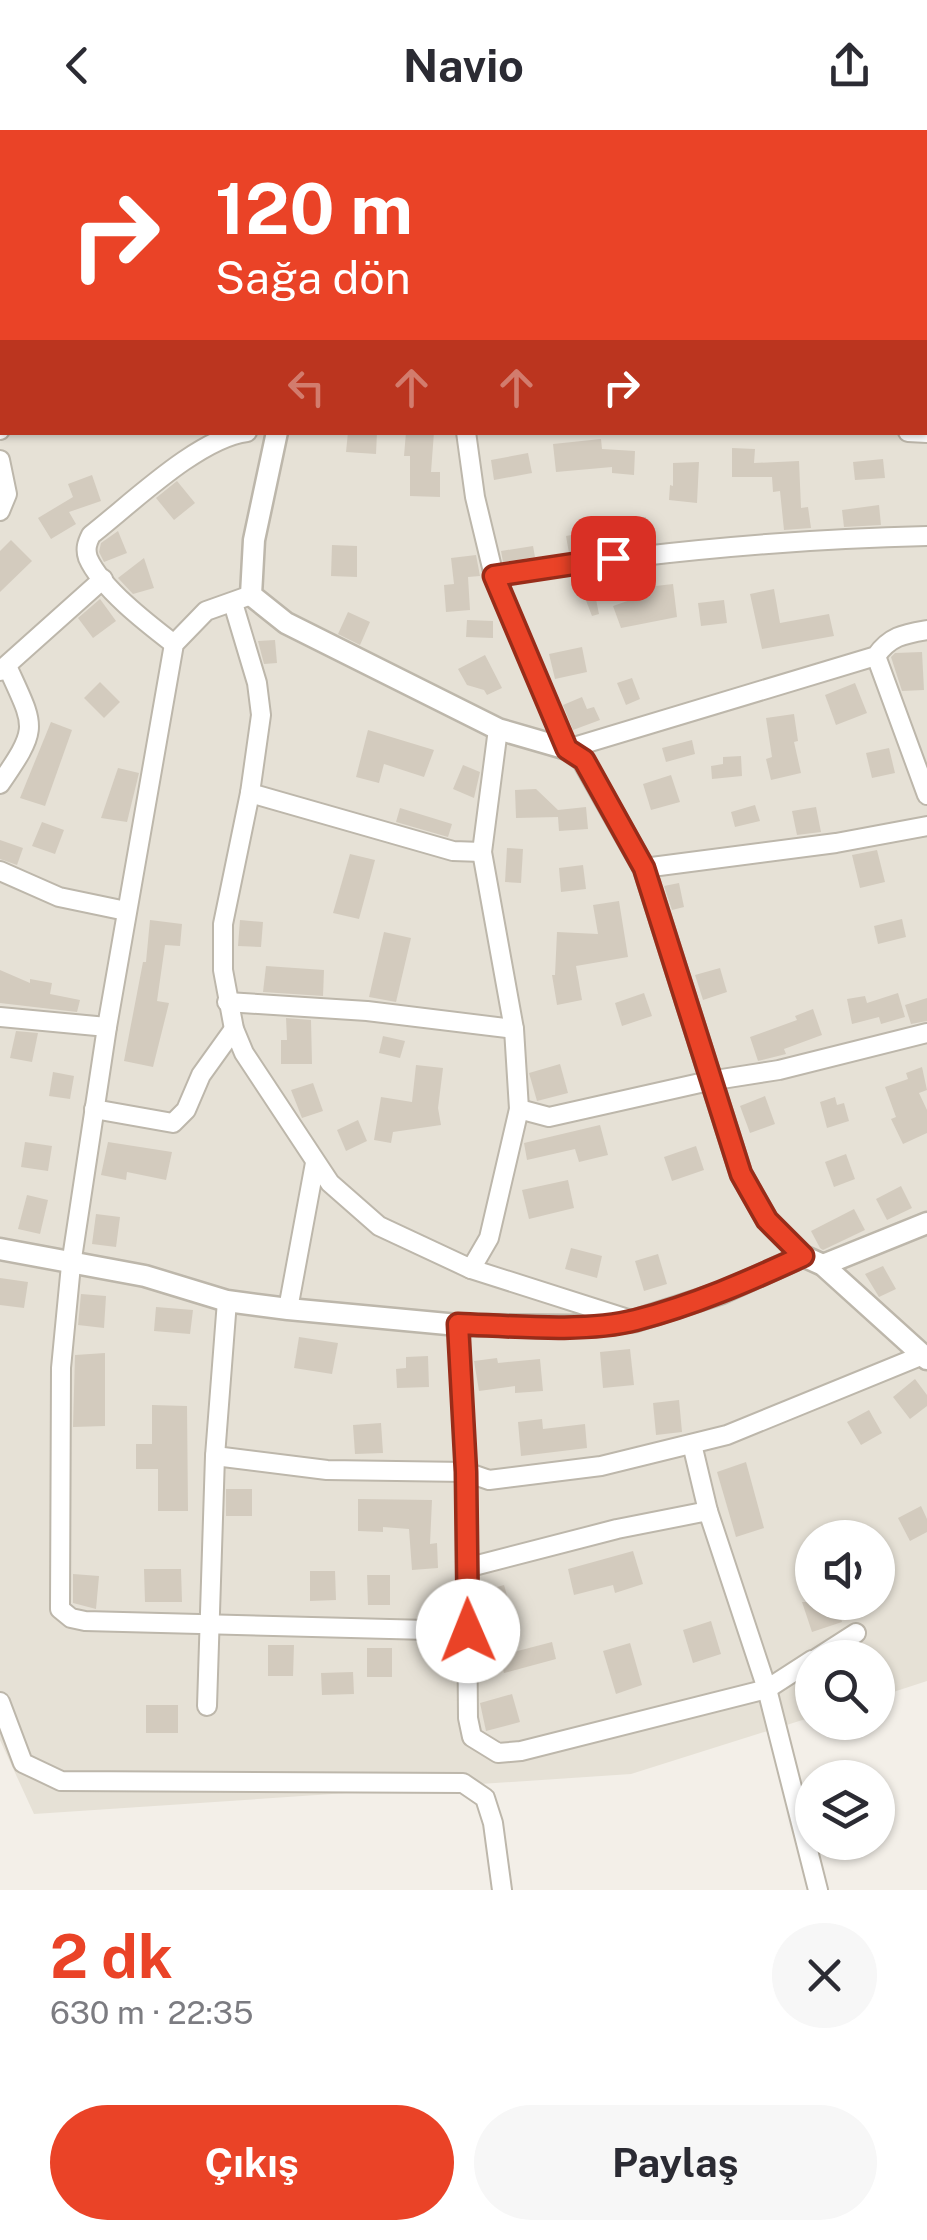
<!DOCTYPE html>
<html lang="tr">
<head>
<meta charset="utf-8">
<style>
  :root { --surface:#fff; --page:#f7f7f7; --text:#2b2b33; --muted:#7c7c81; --accent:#ea4327 }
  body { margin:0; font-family:"Public Sans",sans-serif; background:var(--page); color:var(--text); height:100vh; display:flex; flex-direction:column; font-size:38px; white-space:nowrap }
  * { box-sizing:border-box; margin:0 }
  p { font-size:32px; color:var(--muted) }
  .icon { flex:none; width:55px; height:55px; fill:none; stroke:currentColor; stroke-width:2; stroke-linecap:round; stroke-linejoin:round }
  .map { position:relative; height:1760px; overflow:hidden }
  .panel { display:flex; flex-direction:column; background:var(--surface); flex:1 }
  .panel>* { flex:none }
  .hud { position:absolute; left:0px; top:0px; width:928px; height:305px; box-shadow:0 2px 8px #0004; background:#ea4327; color:#fff; overflow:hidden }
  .fabs { position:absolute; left:795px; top:1390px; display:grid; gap:20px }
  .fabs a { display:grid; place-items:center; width:100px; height:100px; border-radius:50%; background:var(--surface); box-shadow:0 2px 8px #0004; font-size:50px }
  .pin { position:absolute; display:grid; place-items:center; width:85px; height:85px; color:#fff; margin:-42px; border-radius:20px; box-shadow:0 5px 15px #0006 }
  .me { position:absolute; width:110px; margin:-55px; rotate:359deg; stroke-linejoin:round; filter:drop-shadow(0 0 8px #0008) }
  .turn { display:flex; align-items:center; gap:35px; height:210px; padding:0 50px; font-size:45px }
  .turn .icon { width:130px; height:130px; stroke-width:2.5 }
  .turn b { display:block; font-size:70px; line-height:85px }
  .lanes { display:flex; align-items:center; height:95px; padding:0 50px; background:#0003; justify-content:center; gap:50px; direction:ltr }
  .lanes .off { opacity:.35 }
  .round { display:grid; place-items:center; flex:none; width:105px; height:105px; border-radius:52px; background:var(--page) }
  .overview { display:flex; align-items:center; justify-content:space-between; height:170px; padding:0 50px }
  h1 { font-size:60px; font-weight:700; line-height:75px; color:var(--accent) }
  .primary-button { display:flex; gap:20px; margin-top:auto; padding:20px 50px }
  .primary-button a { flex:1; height:115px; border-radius:60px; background:var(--accent); color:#fff; font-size:40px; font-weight:700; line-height:115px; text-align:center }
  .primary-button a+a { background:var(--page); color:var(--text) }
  header { display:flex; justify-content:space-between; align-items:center; height:130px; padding:0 50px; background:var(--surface); font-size:45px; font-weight:700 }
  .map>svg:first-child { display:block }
  .residential { fill:#e6e1d6; fill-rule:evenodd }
  .green { fill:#cfe4b4 }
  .building { fill:#d3cbbe }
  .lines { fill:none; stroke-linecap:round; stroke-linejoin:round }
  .service-casing { stroke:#bdb7ab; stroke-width:14 }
  .minor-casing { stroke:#bdb7ab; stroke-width:22 }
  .tertiary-casing { stroke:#bdb7ab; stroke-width:25 }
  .service { stroke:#fff; stroke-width:9 }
  .minor { stroke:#fff; stroke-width:18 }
  .tertiary { stroke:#fff; stroke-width:20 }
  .route-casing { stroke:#982c19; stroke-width:25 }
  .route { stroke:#ea4327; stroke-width:18 }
</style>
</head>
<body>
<header><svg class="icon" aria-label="back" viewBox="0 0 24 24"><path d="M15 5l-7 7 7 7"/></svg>Navio<svg class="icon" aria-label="share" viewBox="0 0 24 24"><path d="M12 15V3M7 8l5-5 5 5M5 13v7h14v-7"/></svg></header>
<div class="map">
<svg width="927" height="1760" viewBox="0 0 927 1760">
  <rect width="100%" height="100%" fill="#f3efe8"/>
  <path class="residential" d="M0,0H927V1551L878,1567V1528H812V1587L631,1644L34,1684L0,1610ZM2,2H925V302H2ZM812,1408H878V1472H812Z"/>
  <path class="green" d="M481,0H927V159L925,2H481Z"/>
  <g class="building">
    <path d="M348,302H377L376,324L346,322Z"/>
    <path d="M406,302H434L431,342H440V367L410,366V326H404Z"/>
    <path d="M601,309L602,319L635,321L634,345L612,343V337L556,342L553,314Z"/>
    <path d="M732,318L755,319L754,333L799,331L801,378L808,377L811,398L784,400L780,361L773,362L772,347H732Z"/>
    <path d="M528,323L532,343L494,350L491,330Z"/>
    <path d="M883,329L885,348L855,350L853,332Z"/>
    <path d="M699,332L697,373L669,370L670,355L673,356V333Z"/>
    <path d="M92,345L101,371L69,382L76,394L51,409L38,388L73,367L68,354Z"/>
    <path d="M177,351L195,373L174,390L156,368Z"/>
    <path d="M879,375L881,395L844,397L842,380Z"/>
    <path d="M646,387L649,413L569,423L566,406L599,400L598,393Z"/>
    <path d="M118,401L127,423L104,432L99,422L101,413Z"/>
    <path d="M11,410L32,431L0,462V421Z"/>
    <path d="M332,415L357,416V447L331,446Z"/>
    <path d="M533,416L535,427L503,432L501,421Z"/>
    <path d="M476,425L480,446L468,447L470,480L446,482L444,455L454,454L451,428Z"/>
    <path d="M144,428L154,458L133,464L118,448Z"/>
    <path d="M591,445L599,484L592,486L582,460L575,462L573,447Z"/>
    <path d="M673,454L677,487L621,498L613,476L648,464L647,457Z"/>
    <path d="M774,459L780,493L829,484L834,506L762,519L750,464Z"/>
    <path d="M100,469L116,491L93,508L78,488Z"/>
    <path d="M724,470L727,493L701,496L698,473Z"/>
    <path d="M348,482L370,492L360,515L338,504Z"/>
    <path d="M467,490L493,491V508L466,507Z"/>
    <path d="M275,510L277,533L264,534L258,511Z"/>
    <path d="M582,517L587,542L555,549L549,524Z"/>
    <path d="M922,522L924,560L902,561L891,527L895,523Z"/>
    <path d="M485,525L502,558L487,565L484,560L467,555L458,539Z"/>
    <path d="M632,548L640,569L626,575L617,553Z"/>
    <path d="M100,552L120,572L104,588L84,568Z"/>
    <path d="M855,553L867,583L836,595L825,565Z"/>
    <path d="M582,567L587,579L594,577L600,590L573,600L563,575Z"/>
    <path d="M794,584L798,611L794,612L801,643L771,650L766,629L772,627L766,588Z"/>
    <path d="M51,592L72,600L45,676L20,668Z"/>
    <path d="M368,600L434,620L424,647L384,634L379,653L356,647Z"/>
    <path d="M692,610L695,624L666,632L662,618Z"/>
    <path d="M889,618L895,643L872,648L866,623Z"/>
    <path d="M741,626L742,646L712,649L711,636L723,634V627Z"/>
    <path d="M463,635L480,642L474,668L453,659Z"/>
    <path d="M118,638L139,643L127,692L101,688Z"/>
    <path d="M671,645L680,672L651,680L643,654Z"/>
    <path d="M536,659L558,680L586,677L588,699L559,701L558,687L516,688L515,660Z"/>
    <path d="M755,675L760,691L735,697L731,682Z"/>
    <path d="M816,677L821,702L797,705L792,681Z"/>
    <path d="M400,678L452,694L448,707L396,692Z"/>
    <path d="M42,692L64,700L55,724L32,716Z"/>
    <path d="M0,710L23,718L17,735L0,729Z"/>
    <path d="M507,718L523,719L521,753L505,752Z"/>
    <path d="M877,720L885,752L860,758L852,725Z"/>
    <path d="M350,724L375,730L359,789L333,783Z"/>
    <path d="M583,735L586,759L561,762L559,738Z"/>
    <path d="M679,753L684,777L672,780L664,756Z"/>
    <path d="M619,771L628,827L576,836L582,870L557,875L552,845H555L557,802L598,804L593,775Z"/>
    <path d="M902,789L906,807L878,814L874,796Z"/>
    <path d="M150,790L182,794L180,816L165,815L157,871L169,873L153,937L124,931L143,832H146Z"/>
    <path d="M240,790L263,792L261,817L238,816Z"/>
    <path d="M384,802L411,808L396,872L369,867Z"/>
    <path d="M266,836L324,840L323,866L263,862Z"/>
    <path d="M720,838L727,862L703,870L695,845Z"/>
    <path d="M0,840L30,853V849L52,853L50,864L80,870L77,882L0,873Z"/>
    <path d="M644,863L652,886L622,896L615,873Z"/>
    <path d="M898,863L905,887L881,894L879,887L852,894L847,869L865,866L867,873Z"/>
    <path d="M927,868V891L911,894L905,875Z"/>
    <path d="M813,879L822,905L784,919L786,924L758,931L750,907L797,890L795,886Z"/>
    <path d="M286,888L311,890L312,934H281V910H287Z"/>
    <path d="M16,901L38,903L32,932L10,928Z"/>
    <path d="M383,906L405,911L400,928L379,923Z"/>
    <path d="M560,934L568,963L537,971L529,943Z"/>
    <path d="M416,935L443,938L438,978L441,995L393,1002L391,1013L374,1010L381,967L412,972Z"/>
    <path d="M922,937L927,960L919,963L927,980V1003L903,1014L891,989L896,987L885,957L908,949L906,943Z"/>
    <path d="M53,942L74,946L70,969L49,966Z"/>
    <path d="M313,953L323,981L302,988L291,960Z"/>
    <path d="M765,966L775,994L750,1003L740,976Z"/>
    <path d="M835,967L837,975L844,973L849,991L827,998L820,972Z"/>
    <path d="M358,990L367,1011L346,1021L337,1000Z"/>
    <path d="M600,995L608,1025L579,1032L575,1019L527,1030L524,1013Z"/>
    <path d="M25,1012L52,1016L48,1041L21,1037Z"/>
    <path d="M108,1012L172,1022L166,1050L127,1042L126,1050L101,1045Z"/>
    <path d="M696,1016L704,1040L672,1051L664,1027Z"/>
    <path d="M846,1024L855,1049L834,1057L825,1032Z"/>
    <path d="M568,1050L574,1078L529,1089L522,1060Z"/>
    <path d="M901,1056L912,1078L887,1090L876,1069Z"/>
    <path d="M27,1065L48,1070L40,1104L18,1099Z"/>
    <path d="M854,1079L865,1100L823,1120L820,1118L811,1101Z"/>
    <path d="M96,1084L120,1087L116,1117L92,1114Z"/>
    <path d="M571,1118L602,1126L597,1148L565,1139Z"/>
    <path d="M658,1124L667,1154L644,1161L635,1131Z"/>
    <path d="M883,1136L896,1159L879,1167L865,1144Z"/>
    <path d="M0,1148L28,1152L24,1178L0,1175Z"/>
    <path d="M81,1164L106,1166L104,1198L78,1195Z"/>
    <path d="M156,1177L193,1180L190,1204L154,1201Z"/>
    <path d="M299,1207L338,1213L332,1244L294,1238Z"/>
    <path d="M630,1219L634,1255L603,1258L600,1222Z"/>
    <path d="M105,1223V1296L73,1297L75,1225Z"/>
    <path d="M428,1226L429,1257L397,1258L396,1239L406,1238V1227Z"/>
    <path d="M497,1228L498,1233L540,1229L543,1261L515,1263V1256L479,1261L474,1231Z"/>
    <path d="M915,1249L927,1265V1276L910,1289L893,1267Z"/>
    <path d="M679,1270L682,1302L656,1305L653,1273Z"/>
    <path d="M152,1275L187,1276L188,1381H158V1339H136V1314H152Z"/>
    <path d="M869,1280L882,1303L861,1315L847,1292Z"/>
    <path d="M542,1289L543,1299L585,1294L587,1318L521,1326L518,1292Z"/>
    <path d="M381,1293L383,1323L355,1324L353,1295Z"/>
    <path d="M746,1332L764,1398L736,1407L717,1342Z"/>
    <rect x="226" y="1359" width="26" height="27"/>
    <path d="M358,1369L432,1370L430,1414L437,1413L438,1438L412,1440L409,1399L383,1397V1402L358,1401Z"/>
    <path d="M921,1376L927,1389V1402L910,1411L898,1388Z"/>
    <path d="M633,1421L643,1454L615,1463L613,1455L574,1465L568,1439Z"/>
    <path d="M144,1439H181L182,1472H145Z"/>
    <path d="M310,1441H335L336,1470L310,1471Z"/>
    <path d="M73,1444L99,1446L96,1479L73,1473Z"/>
    <path d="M367,1445H390V1475H368Z"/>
    <path d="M504,1455L513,1486L483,1495L479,1462Z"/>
    <path d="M802,1472H836L842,1492L812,1502Z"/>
    <path d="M711,1491L721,1524L693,1533L683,1500Z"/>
    <path d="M552,1512L556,1529L504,1543L499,1526Z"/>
    <path d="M630,1513L642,1555L616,1564L603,1521Z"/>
    <path d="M268,1515H294L293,1546H268Z"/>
    <rect x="367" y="1518" width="25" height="29"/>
    <path d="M353,1542L354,1564L322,1565L321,1543Z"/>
    <path d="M512,1564L520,1592L486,1601L480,1573Z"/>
    <rect x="146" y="1575" width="32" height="28"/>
  </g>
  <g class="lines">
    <g class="service-casing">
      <g id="service">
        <path d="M478,2L479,0"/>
        <path d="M587,2V0"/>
        <path d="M705,2L706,0"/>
        <path d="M824,2V0"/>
        <path d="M925,40H927"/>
      </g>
    </g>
    <g class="minor-casing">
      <g id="minor">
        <path d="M186,2L191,0"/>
        <path d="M465,2L466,0"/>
        <path d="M0,40L2,44"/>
        <path d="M925,169H927"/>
        <path d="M0,300L2,296"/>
        <path d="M466,302L475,367L494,446L567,619L876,526C890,506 904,504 927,500"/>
        <path d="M908,302L927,303"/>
        <path d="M0,330L7,364L0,381"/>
        <path d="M494,446C637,424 782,409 927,406"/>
        <path d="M251,465L206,481L174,514L107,897L71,1135L61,1238L60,1479L71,1488L85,1491L467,1501"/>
        <path d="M233,473L257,553L261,585L250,663L223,794V840L234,899L244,923L330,1053L379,1096L471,1139L489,1108L519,979L549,987L709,951L779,940L927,903"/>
        <path d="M174,514C148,494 101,458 88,428C85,419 87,413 91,405C131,374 198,308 247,302"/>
        <path d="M876,526L927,665"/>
        <path d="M0,541L103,449"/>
        <path d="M498,599L482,722L514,899L519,979"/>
        <path d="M0,654C40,596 35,598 7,536"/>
        <path d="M250,663L453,721L482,722"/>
        <path d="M644,738L836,713L927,696"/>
        <path d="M0,741L59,767L126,781"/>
        <path d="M227,872L367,881L514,899"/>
        <path d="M0,887L107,897"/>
        <path d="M94,979L173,993L186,980L201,945L234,899"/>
        <path d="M471,1139L628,1189"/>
        <path d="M288,1179L315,1033"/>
        <path d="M458,1195L466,1342L468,1588L472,1607L498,1623L521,1621L767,1559L812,1530"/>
        <path d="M692,1314L708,1381"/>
        <path d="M215,1326L327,1340L466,1342L489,1350L601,1336L727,1305L923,1225"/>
        <path d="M466,1438L617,1399L708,1381L767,1559L818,1760"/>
        <path d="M817,1528L856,1503"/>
        <path d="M0,1572L23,1633L61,1651L463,1653L485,1668L493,1693L502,1760"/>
        <path d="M207,1576L215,1326L227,1171"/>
      </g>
    </g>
    <g class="tertiary-casing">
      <g id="tertiary">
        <path d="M285,2V0"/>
        <path d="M277,302L254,410L251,465L286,493L498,599L567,619L583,630L644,738L741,1044L767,1090L803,1126L823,1135L927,1229"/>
        <path d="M0,1119L145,1146L227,1171L288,1179L458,1195L571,1196L634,1191L721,1163L803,1126"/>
        <path d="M823,1135L927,1093"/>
      </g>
    </g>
    <use href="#service" class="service"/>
    <use href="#minor" class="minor"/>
    <use href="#tertiary" class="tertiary"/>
  </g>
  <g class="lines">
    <g class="route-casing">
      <path id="route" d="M468,1501L466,1342L458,1194C511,1196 586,1203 636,1190C694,1175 749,1151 803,1126L767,1090L741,1044L644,738L584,630L567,619L494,446L613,428"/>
    </g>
    <use href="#route" class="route"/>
  </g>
</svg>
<div class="fabs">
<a><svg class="icon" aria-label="sound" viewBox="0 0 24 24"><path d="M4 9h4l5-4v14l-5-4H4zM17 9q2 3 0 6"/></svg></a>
<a><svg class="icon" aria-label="search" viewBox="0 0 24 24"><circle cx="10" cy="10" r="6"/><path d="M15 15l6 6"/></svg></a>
<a><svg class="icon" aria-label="layers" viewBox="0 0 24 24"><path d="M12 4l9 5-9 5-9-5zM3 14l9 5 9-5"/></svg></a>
</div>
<div class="pin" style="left:613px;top:428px;background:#d93025"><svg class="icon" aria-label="arrive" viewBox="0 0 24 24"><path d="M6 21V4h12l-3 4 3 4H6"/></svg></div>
<svg class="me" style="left:468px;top:1501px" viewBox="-20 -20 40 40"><circle r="19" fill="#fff"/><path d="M0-13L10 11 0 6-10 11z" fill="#ea4327"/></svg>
<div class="hud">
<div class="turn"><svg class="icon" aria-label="right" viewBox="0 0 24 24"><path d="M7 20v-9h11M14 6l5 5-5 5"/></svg><div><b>120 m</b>Sağa dön</div></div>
<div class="lanes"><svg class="icon off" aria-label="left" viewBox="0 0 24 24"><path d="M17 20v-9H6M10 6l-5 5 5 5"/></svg><svg class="icon off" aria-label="ahead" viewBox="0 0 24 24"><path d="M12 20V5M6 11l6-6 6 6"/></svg><svg class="icon off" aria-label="ahead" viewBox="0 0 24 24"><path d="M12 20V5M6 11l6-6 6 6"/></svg><svg class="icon" aria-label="right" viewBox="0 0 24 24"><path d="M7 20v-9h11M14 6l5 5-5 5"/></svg></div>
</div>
</div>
<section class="panel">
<div class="overview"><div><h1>2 dk</h1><p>630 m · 22:35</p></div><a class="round"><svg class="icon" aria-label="close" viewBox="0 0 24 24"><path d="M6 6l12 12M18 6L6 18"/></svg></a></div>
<div class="primary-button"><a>Çıkış</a><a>Paylaş</a></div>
</section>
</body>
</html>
